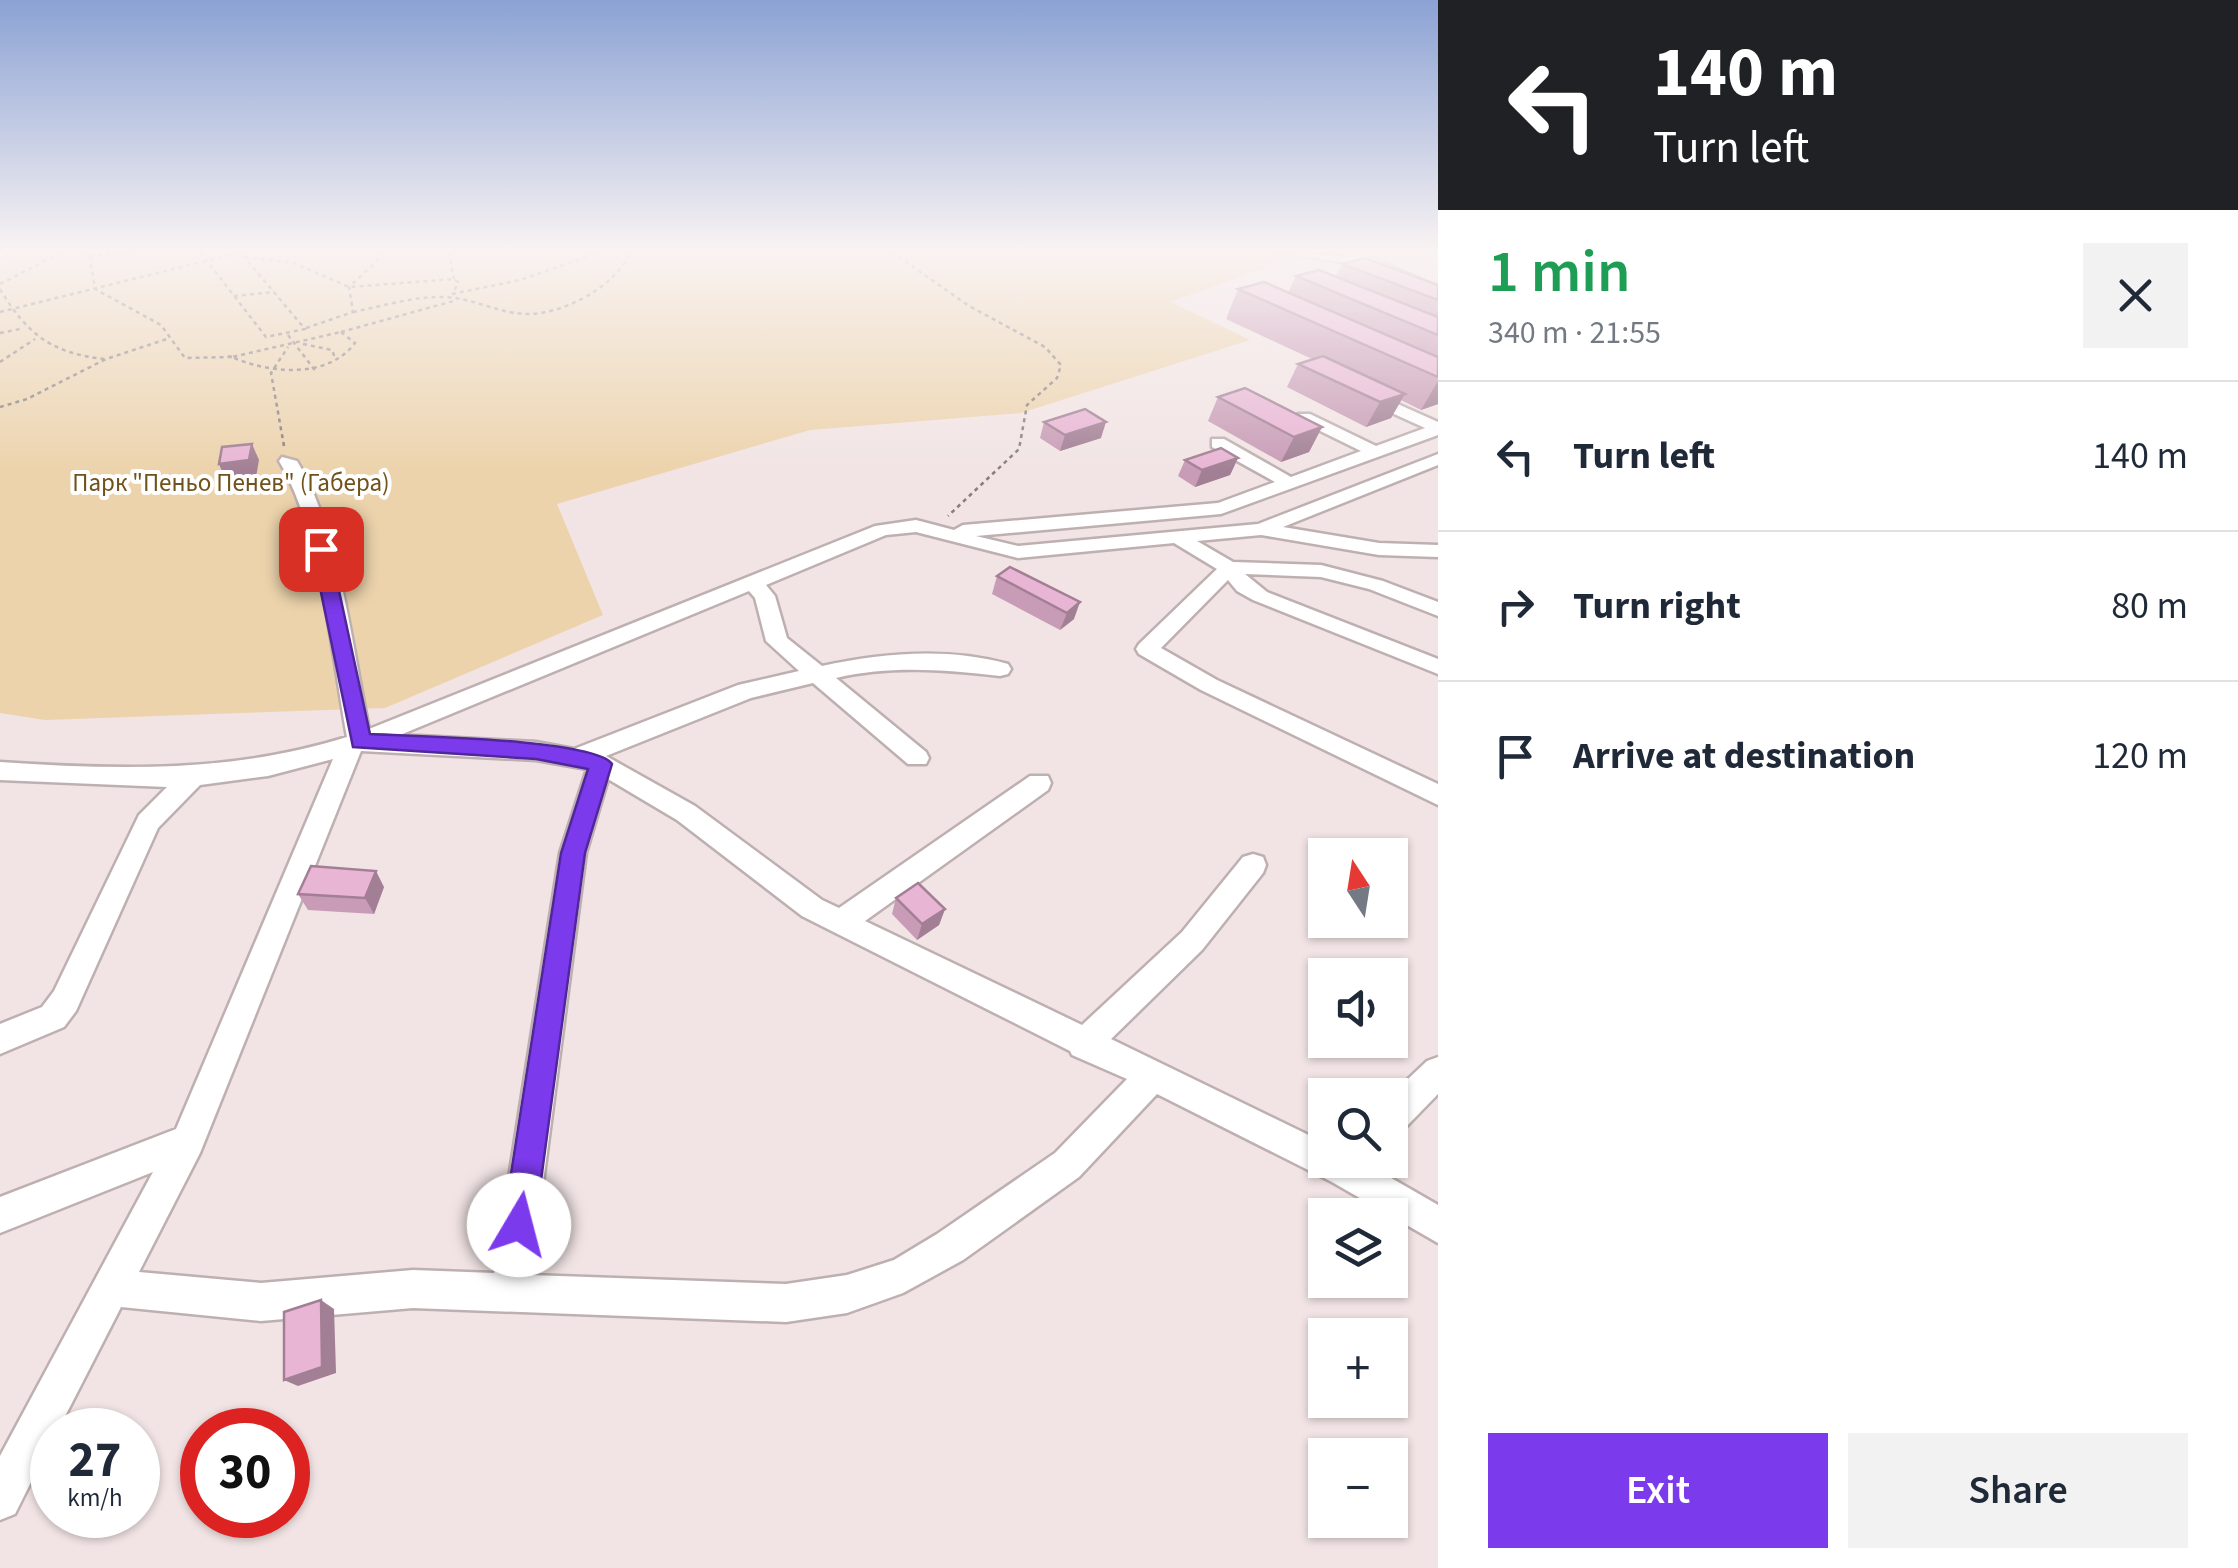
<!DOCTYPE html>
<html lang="en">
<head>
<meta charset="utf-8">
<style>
  :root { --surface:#fff; --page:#f2f2f3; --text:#1f2937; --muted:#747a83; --line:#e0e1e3; --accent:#7c3aed }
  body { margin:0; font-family:"Source Sans 3",sans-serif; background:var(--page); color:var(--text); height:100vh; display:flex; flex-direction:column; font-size:38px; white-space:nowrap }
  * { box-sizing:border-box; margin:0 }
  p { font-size:32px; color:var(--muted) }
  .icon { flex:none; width:55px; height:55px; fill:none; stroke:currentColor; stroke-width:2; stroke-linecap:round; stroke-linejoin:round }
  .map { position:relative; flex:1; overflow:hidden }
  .sheet { display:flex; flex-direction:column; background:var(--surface); width:800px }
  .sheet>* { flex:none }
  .top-card { background:#202124; color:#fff; overflow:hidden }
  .needle { width:65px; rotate:348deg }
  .buttons { position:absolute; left:1308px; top:838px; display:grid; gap:20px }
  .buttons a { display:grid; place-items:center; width:100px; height:100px; border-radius:0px; background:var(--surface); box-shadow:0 2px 8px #0004; font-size:50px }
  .speed { position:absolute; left:30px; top:1408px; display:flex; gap:20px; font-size:50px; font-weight:700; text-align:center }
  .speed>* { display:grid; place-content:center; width:130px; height:130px; border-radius:50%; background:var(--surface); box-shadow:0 2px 8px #0004; line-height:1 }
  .speed small { font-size:25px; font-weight:400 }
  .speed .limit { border:15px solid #d22; background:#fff; color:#111 }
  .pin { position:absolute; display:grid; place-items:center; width:85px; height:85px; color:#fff; margin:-42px; border-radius:20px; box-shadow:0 5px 15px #0006 }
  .me { position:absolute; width:110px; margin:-55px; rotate:8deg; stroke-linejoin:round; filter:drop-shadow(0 0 8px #0008) }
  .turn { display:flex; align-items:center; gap:35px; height:210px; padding:0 50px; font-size:45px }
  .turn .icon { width:130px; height:130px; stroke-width:2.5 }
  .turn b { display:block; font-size:70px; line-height:85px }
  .round { display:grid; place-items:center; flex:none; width:105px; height:105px; border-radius:0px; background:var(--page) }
  .headline { display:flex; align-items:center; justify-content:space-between; height:170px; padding:0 50px }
  h1 { font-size:60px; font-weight:600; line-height:75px; color:#1e9e55 }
  .button { display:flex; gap:20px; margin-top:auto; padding:20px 50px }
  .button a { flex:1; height:115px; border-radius:0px; background:var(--accent); color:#fff; font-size:40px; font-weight:600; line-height:115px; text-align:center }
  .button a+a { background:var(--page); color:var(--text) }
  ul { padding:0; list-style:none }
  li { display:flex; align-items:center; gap:30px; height:150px; padding:0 50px; border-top:2px solid var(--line) }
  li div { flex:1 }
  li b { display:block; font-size:38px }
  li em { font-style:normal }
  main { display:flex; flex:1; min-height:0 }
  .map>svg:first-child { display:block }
  .green { fill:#ecd3ac }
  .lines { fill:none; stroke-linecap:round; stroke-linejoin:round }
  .minor-casing { stroke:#beb0b1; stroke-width:5 }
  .path { stroke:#877e7e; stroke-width:2.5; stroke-dasharray:4 4; stroke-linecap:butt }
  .minor { fill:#fff; fill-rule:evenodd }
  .wall { fill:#c89cb6 }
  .shaded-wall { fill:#a27f94 }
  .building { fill:#e8b5d4; stroke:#a27f94; stroke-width:2.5 }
  .route { fill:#7c3aed; stroke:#51269a; stroke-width:2.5 }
  .labels { text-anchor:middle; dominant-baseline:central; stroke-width:8; stroke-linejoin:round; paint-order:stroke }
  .far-park-label { font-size:25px; fill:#71521b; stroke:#fff }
</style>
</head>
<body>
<main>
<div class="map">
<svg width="1438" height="1568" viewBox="0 0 1438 1568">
  <rect width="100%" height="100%" fill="#f2e4e4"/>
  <path class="green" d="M18,252H1308L1171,302L1250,340L1021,413L810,430L557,504L603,615L385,708L45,720L0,713V261Z"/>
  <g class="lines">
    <g class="minor-casing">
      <g id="minor">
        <path d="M0,252H7L0,257Z"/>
        <path d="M1275,252L1350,257L1342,252H1359L1438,287V296L1369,266Z"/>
        <path d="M1361,393H1373L1438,422V435L1221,514L976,536L1018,546L1258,524L1438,454V465L1283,527L1379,543L1438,545V557L1379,555L1261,535L1197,541L1233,562L1321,565L1383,581L1438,602V616L1369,589L1321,577L1245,574L1267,592L1438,659V674L1253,600L1237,591L1228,580L1161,648L1217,680L1438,784V805L1201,690L1139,654L1136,649L1139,644L1217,569L1174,543L1018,558L916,532L886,535L766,585L775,596L787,638L822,666C882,653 947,647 1008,664L1011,669L1008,674L1000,676C943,670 893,665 836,678L926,752L929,758L926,764H908L813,683L751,698L606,756L695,806L822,900L839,908L1030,776H1048L1051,783L1048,790L865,921L1082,1025L1182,932L1243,857L1253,854L1263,857L1266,865L1263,873L1202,950L1111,1039L1325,1143V1160H1360L1438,1205V1243L1332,1182L1157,1094L1079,1177L963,1260L903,1293L847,1313L786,1322L413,1308L261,1321L121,1307L58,1430H52V1440L15,1514L0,1520V1456L153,1172L0,1233V1197L176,1129L333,759L268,776L200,785L158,828L76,1011L64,1027L0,1054V1024L42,1007L54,991L139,815L167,787L0,780V762C119,770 232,773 347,737C332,656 321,530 279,461L282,457L297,461C340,531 352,647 369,729L875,526L916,520L954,530L963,525L1218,503L1275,482L1212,447V439H1224L1291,477L1361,451L1298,420V414H1310L1376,446L1425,428L1361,399ZM749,591L755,598L766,641L799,671L738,685L574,749L536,742L400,735ZM361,751L536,760L587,769L560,853L494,1273L413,1270L261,1283L139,1272L200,1153ZM608,779L677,820L802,916L1070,1051L1072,1055L1127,1079L1055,1153L937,1234L894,1260L847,1275L786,1284L531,1275L586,853Z"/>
        <path d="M1438,1057V1094L1402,1131L1390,1135V1096L1427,1061Z"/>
      </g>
    </g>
    <g class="path">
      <path d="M83,252L90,256L95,289L161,325L185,358L232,357"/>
      <path d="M200,252L266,337L305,329L240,252"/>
      <path d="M449,252L454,279"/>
      <path d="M892,252L969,306L1045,347L1061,365L1057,378L1027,405L1019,449L948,516"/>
      <path d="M90,256L135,252"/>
      <path d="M245,257L294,263L349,287L454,279L458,282L453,294"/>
      <path d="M0,284L62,252"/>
      <path d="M0,289C27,334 51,353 104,359"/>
      <path d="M452,294L520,280L601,252"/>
      <path d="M234,296L274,292"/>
      <path d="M0,312L238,253"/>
      <path d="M353,312C383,306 414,296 445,297C473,298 500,314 528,314C564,314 617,286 630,252"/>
      <path d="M306,328L353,312L349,287L378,260L379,252"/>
      <path d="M341,332L355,343C327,380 268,373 232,357Z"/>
      <path d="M341,332L457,300"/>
      <path d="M0,333L20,329"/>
      <path d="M288,335L317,373"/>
      <path d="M303,344L332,350L335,358"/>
      <path d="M228,356L232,357"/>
      <path d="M0,362L35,339"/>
      <path d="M0,407L27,399L106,359L170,338"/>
      <path d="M284,446L271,373L288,347"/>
    </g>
    <use href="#minor" class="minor"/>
  </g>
  <g class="wall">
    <path d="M1342,264L1438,285V404L1421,410L1401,400L1391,418L1366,427L1287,387L1298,364L1312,359L1226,319L1238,289L1288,293L1296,276H1336Z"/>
    <path d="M1218,397L1322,427L1309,452L1281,462L1208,421Z"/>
    <path d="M1044,422L1101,438L1060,451L1040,438Z"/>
    <path d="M1238,458L1230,475L1195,487L1178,476L1185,460Z"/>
    <path d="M1010,567L1074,619L1060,630L992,594L997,576Z"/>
    <path d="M384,887L374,914L308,910L298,894Z"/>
    <path d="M896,898L945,909L939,925L917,940L892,914Z"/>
  </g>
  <g class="shaded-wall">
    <path d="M1438,381V404L1421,410Z"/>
    <path d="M1405,394L1391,418L1366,427L1380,402Z"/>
    <path d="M1106,422L1101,438L1060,451L1065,435Z"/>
    <path d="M1322,427L1309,452L1281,462L1294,437Z"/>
    <path d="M252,444L259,460L256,477L226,481L219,464Z"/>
    <path d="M1238,458L1230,475L1195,487L1202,470Z"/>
    <path d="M1080,602L1074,619L1060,630L1067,613Z"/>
    <path d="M376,871L384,887L374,914L365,898Z"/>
    <path d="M945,909L939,925L917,940L922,924Z"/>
    <path d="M321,1300L334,1309L336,1373L298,1386L284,1380Z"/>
  </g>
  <g class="building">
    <path d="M1365,258L1438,285V300L1342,264Z"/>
    <path d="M1319,270L1438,317V335L1296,276Z"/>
    <path d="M1264,282L1438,357V377L1238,289Z"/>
    <path d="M1323,356L1405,394L1380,402L1298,364Z"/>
    <path d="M1245,388L1322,427L1294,437L1218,397Z"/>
    <path d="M1085,409L1106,422L1065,435L1044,422Z"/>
    <path d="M252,444L249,460L219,464L222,447Z"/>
    <path d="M1221,448L1238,458L1202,470L1185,460Z"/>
    <path d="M1010,567L1080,602L1067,613L997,576Z"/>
    <path d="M311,866L376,871L365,898L298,894Z"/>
    <path d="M918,883L945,909L922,924L896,898Z"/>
    <path d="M321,1300L322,1367L284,1380V1312Z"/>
  </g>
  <linearGradient id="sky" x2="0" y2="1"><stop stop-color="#8ba2d4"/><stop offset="0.53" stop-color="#f9f3f3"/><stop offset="1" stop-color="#f9f3f3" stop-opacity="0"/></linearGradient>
  <rect width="1438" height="472" fill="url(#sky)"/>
  <path class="route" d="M321,544L330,549L370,734C408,736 595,739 612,764L585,853L535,1225L530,1236L519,1241L507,1236L503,1225L561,853L588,769L536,759L353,747L312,549Z"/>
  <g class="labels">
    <g class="far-park-label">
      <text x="231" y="483">Парк "Пеньо Пенев" (Габера)</text>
    </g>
  </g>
</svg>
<div class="buttons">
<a><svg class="needle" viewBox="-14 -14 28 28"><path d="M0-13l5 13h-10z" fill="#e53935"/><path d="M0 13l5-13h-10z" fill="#747a83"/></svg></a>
<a><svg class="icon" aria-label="sound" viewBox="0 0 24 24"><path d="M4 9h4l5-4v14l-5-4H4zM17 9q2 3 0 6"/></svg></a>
<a><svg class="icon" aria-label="search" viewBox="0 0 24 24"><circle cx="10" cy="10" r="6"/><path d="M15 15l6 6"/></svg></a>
<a><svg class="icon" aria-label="layers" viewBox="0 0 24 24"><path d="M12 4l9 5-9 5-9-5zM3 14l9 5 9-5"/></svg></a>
<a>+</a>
<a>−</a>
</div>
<div class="speed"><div>27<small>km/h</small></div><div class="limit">30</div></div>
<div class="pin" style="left:321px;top:549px;background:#d93025"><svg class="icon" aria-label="arrive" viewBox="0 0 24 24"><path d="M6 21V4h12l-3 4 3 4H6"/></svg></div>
<svg class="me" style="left:519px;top:1225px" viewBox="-20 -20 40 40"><circle r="19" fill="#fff"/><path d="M0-13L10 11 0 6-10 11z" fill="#7c3aed"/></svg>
</div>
<section class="sheet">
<div class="top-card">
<div class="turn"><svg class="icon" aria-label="left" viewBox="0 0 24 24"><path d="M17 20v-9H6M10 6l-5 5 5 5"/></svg><div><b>140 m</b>Turn left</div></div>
</div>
<div class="headline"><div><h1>1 min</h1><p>340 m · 21:55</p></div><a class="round"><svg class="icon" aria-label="close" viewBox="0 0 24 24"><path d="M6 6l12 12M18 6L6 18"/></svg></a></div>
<ul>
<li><svg class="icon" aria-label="left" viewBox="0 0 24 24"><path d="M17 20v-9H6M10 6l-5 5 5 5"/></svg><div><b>Turn left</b></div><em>140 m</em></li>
<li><svg class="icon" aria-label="right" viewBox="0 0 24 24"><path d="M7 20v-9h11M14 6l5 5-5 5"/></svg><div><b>Turn right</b></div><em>80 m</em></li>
<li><svg class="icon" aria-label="arrive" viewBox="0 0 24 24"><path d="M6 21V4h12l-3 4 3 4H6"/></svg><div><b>Arrive at destination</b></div><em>120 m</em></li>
</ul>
<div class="button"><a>Exit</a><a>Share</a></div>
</section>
</main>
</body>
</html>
